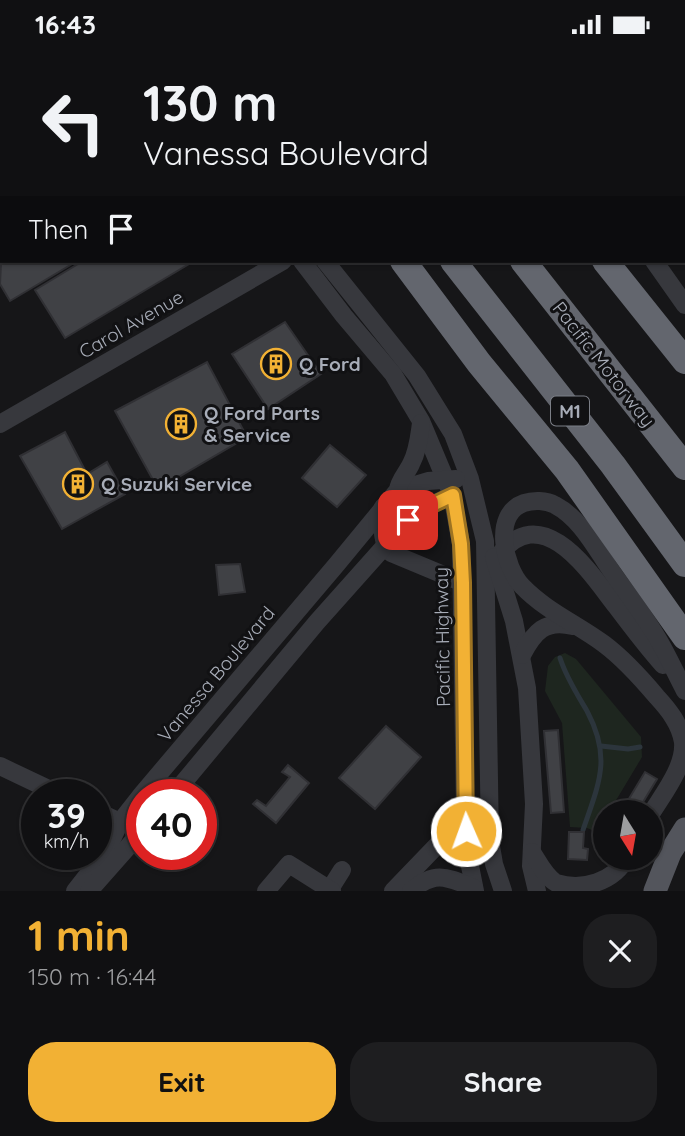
<!DOCTYPE html>
<html lang="en">
<head>
<meta charset="utf-8">
<style>
  :root { --surface:#101012; --page:#1e1e20; --text:#f1f3f6; --muted:#9c9d9f; --line:#303032; --accent:#f2b134 }
  body { margin:0; font-family:Quicksand,sans-serif; background:var(--page); color:var(--text); height:100vh; display:flex; flex-direction:column; font-size:26px; white-space:nowrap }
  * { box-sizing:border-box; margin:0 }
  p { font-size:23px; color:var(--muted) }
  .icon { flex:none; width:38px; height:38px; fill:none; stroke:currentColor; stroke-width:2; stroke-linecap:round; stroke-linejoin:round }
  .map { position:relative; height:842px; overflow:hidden }
  .details { display:flex; flex-direction:column; background:var(--surface); flex:1 }
  .details>* { flex:none }
  .banner { position:absolute; left:0px; top:0px; width:686px; height:214px; box-shadow:0 2px 5px #0004,0 0 0 2px var(--line); background:#101012; color:var(--text); overflow:hidden }
  .needle { width:46px; rotate:169deg }
  .controls { position:absolute; left:593px; top:751px; display:grid; gap:14px }
  .controls a { display:grid; place-items:center; width:70px; height:70px; border-radius:50%; background:var(--surface); box-shadow:0 2px 5px #0004,0 0 0 2px var(--line); font-size:35px }
  .speed { position:absolute; left:21px; top:730px; display:flex; gap:14px; font-size:35px; font-weight:700; text-align:center }
  .speed>* { display:grid; place-content:center; width:91px; height:91px; border-radius:50%; background:var(--surface); box-shadow:0 2px 5px #0004,0 0 0 2px var(--line); line-height:1 }
  .speed small { font-size:18px; font-weight:400 }
  .speed .limit { border:10px solid #d22; background:#fff; color:#111 }
  .pin { position:absolute; display:grid; place-items:center; width:60px; height:60px; color:#fff; margin:-30px; border-radius:14px; box-shadow:0 4px 10px #0006 }
  .me { position:absolute; width:77px; margin:-38px; rotate:358deg; stroke-linejoin:round; filter:drop-shadow(0 0 5px #0008) }
  .turn { display:flex; align-items:center; gap:24px; height:147px; padding:0 28px; font-size:32px }
  .turn .icon { width:91px; height:91px; stroke-width:2.5 }
  .turn b { display:block; font-size:49px; line-height:60px }
  .then { display:flex; align-items:center; height:66px; padding:0 28px; background:#0003; gap:14px; font-size:26px }
  .round { display:grid; place-items:center; flex:none; width:74px; height:74px; border-radius:28px; background:var(--page) }
  .head { display:flex; align-items:center; justify-content:space-between; height:119px; padding:0 28px }
  h1 { font-size:42px; font-weight:700; line-height:52px; color:var(--accent) }
  .primary-button { display:flex; gap:14px; margin-top:auto; padding:14px 28px }
  .primary-button a { flex:1; height:80px; border-radius:28px; background:var(--accent); color:#111; font-size:28px; font-weight:700; line-height:80px; text-align:center }
  .primary-button a+a { background:var(--page); color:var(--text) }
  .status { display:flex; justify-content:space-between; align-items:center; height:49px; padding:0 35px; background:var(--surface); direction:ltr }
  .status svg { height:19px; fill:currentColor }
  .map>svg:first-child { display:block }
  .green { fill:#1e261f }
  .lines { fill:none; stroke-linecap:round; stroke-linejoin:round }
  .stream { stroke:#2c353c; stroke-width:5 }
  .building { fill:#404145; stroke:#303034; stroke-width:2 }
  .minor { stroke:#37383d; stroke-width:18 }
  .major { stroke:#53555c; stroke-width:23 }
  .highway { stroke:#63666e; stroke-width:26 }
  .route-casing { stroke:#9d7322; stroke-width:18 }
  .route { stroke:#f2b134; stroke-width:12 }
  .labels { text-anchor:middle; dominant-baseline:central; stroke-width:6; stroke-linejoin:round; paint-order:stroke }
  .shield { fill:#111113; stroke:#7b7e86; stroke-width:2 }
  .shield-label { font-size:18px; font-weight:bold; fill:#a8adb8 }
  .street-label { font-size:19px; fill:#a8adb8; stroke:#111113 }
  .poi-label { font-size:19px; font-weight:bold; fill:#a8adb8; stroke:#111113; text-anchor:start }
</style>
</head>
<body>
<div class="status"><b>16:43</b><svg viewBox="0 0 49 12"><path d="M0 12V9h3v3zM5 12V6h3v6zM10 12V3h3v9zM15 12V0h3v12zM26 1h20v11H26zM47 4h2v5h-2z"/></svg></div>
<div class="map">
<svg width="685" height="842" viewBox="0 0 685 842">
  <rect width="100%" height="100%" fill="#161618"/>
  <path class="green" d="M565,604L576,610L641,688L642,708L609,763H606L605,768L597,783L587,779L570,778L562,674L545,642L548,617L555,608Z"/>
  <g class="lines">
    <g class="stream">
      <path d="M560,609C566,628 577,645 587,662C612,709 599,734 583,781"/>
      <path d="M601,697L628,700L640,698"/>
    </g>
  </g>
  <g class="building">
    <path d="M2,194V212H77L10,252L0,235Z"/>
    <path d="M83,212H194L65,289L35,241Z"/>
    <path d="M285,273L321,325L268,360L232,305Z"/>
    <path d="M207,313L247,388L158,440L115,362Z"/>
    <path d="M65,383L87,425L107,413L125,445L62,480L20,407Z"/>
    <path d="M330,396L366,426L337,458L302,429Z"/>
    <path d="M240,515L245,543L219,546L216,516Z"/>
    <path d="M386,677L421,708L375,760L339,729Z"/>
    <path d="M558,681L564,763L551,764L544,682Z"/>
    <path d="M288,716L309,734L276,774L253,755L257,751L266,757L290,728L282,723Z"/>
    <path d="M645,723L657,730L637,763H621Z"/>
    <path d="M569,783H584L583,799L588,800L587,811L568,810Z"/>
  </g>
  <g class="lines">
    <g class="minor">
      <path d="M154,0L155,2"/>
      <path d="M176,0L177,2"/>
      <path d="M534,0L535,2"/>
      <path d="M19,2L22,0"/>
      <path d="M0,13L2,12"/>
      <path d="M0,151L2,150"/>
      <path d="M302,212L344,267L393,325L421,372L452,446L461,495L465,763L467,802L475,842"/>
      <path d="M325,212L417,327L453,385L470,430L485,492L490,791L494,815L503,842"/>
      <path d="M654,212L685,256"/>
      <path d="M0,375L283,212"/>
      <path d="M398,441L428,432L456,430"/>
      <path d="M383,458C383,474 380,493 391,504L463,534"/>
      <path d="M500,505C543,450 591,525 616,557C631,577 646,597 663,616"/>
      <path d="M494,508L514,572L527,639L534,755L531,817L537,842"/>
      <path d="M522,606C534,583 545,570 573,577"/>
      <path d="M0,717L61,746"/>
      <path d="M173,746L317,573L408,471L423,460L452,446"/>
      <path d="M96,762L120,773"/>
      <path d="M651,765C663,745 685,718 683,693C680,675 669,661 657,648C641,629 624,610 604,595C577,575 546,562 522,537C504,518 492,465 524,454C533,451 546,451 555,456C580,469 595,498 610,520C626,543 644,566 658,590C668,607 676,625 685,642"/>
      <path d="M532,803C539,814 545,827 556,834C583,842 614,833 627,808"/>
      <path d="M330,840L342,821"/>
      <path d="M75,842L107,801L120,773L142,745L337,515L398,441C399,431 407,424 411,415C418,402 419,388 421,374"/>
      <path d="M89,842L142,782"/>
      <path d="M266,842L289,815L332,842"/>
      <path d="M393,842L444,789L465,763"/>
      <path d="M411,842C435,821 447,828 474,839"/>
    </g>
    <path class="major" d="M655,842L670,804L685,780"/>
    <g class="highway">
      <path d="M252,0L254,2"/>
      <path d="M291,0L293,2"/>
      <path d="M354,0L356,2"/>
      <path d="M427,0L428,2"/>
      <path d="M403,212L479,314L567,421L685,588"/>
      <path d="M453,212L613,416L685,515"/>
      <path d="M523,212L685,418"/>
      <path d="M605,212L685,312"/>
    </g>
  </g>
  <g class="lines">
    <g class="route-casing">
      <path id="route" d="M408,471L424,460L453,446L461,495L463,534L466,782"/>
    </g>
    <use href="#route" class="route"/>
  </g>
  <defs>
    <g id="building-ring" transform="scale(1.575)"><circle r="9.5" fill="#111113" stroke="#f2b134" stroke-width="1.5"/><path d="M-4-6H4V6H1V3H-1V6H-4ZM-2.5-4.3h1.7v1.8h-1.7ZM.8-4.3h1.7v1.8H.8ZM-2.5-1h1.7V.8h-1.7ZM.8-1h1.7V.8H.8Z" fill="#f2b134"/></g>
  </defs>
  <g fill-rule="evenodd">
    <use href="#building-ring" x="276" y="315"/>
    <use href="#building-ring" x="181" y="375"/>
    <use href="#building-ring" x="78" y="435"/>
  </g>
  <g class="labels">
    <rect class="shield" x="551" y="347.5" width="38" height="29" rx="5"/>
    <g class="shield-label">
      <text x="570" y="362">M1</text>
    </g>
    <g class="street-label">
      <text transform="translate(131 275) rotate(-30)">Carol Avenue</text>
      <text transform="translate(604 315) rotate(52)">Pacific Motorway</text>
      <text transform="translate(442 588) rotate(-91)">Pacific Highway</text>
      <text transform="translate(216 625) rotate(-50)">Vanessa Boulevard</text>
    </g>
    <g class="poi-label">
      <text x="299" y="315">Q Ford</text>
      <text x="204" y="364">Q Ford Parts<tspan x="204" dy="22">&amp; Service</tspan></text>
      <text x="101" y="435">Q Suzuki Service</text>
    </g>
  </g>
</svg>
<div class="controls">
<a><svg class="needle" viewBox="-14 -14 28 28"><path d="M0-13l5 13h-10z" fill="#e53935"/><path d="M0 13l5-13h-10z" fill="#9c9d9f"/></svg></a>
</div>
<div class="speed"><div>39<small>km/h</small></div><div class="limit">40</div></div>
<div class="pin" style="left:408px;top:471px;background:#d93025"><svg class="icon" aria-label="arrive" viewBox="0 0 24 24"><path d="M6 21V4h12l-3 4 3 4H6"/></svg></div>
<svg class="me" style="left:466px;top:782px" viewBox="-20 -20 40 40"><circle r="17" fill="#f2b134" stroke="#fff" stroke-width="3"/><path d="M0-11L8 9 0 5-8 9z" fill="#fff"/></svg>
<div class="banner">
<div class="turn"><svg class="icon" aria-label="left" viewBox="0 0 24 24"><path d="M17 20v-9H6M10 6l-5 5 5 5"/></svg><div><b>130 m</b>Vanessa Boulevard</div></div>
<div class="then">Then<svg class="icon" aria-label="arrive" viewBox="0 0 24 24"><path d="M6 21V4h12l-3 4 3 4H6"/></svg></div>
</div>
</div>
<section class="details">
<div class="head"><div><h1>1 min</h1><p>150 m · 16:44</p></div><a class="round"><svg class="icon" aria-label="close" viewBox="0 0 24 24"><path d="M6 6l12 12M18 6L6 18"/></svg></a></div>
<div class="primary-button"><a>Exit</a><a>Share</a></div>
</section>
</body>
</html>
